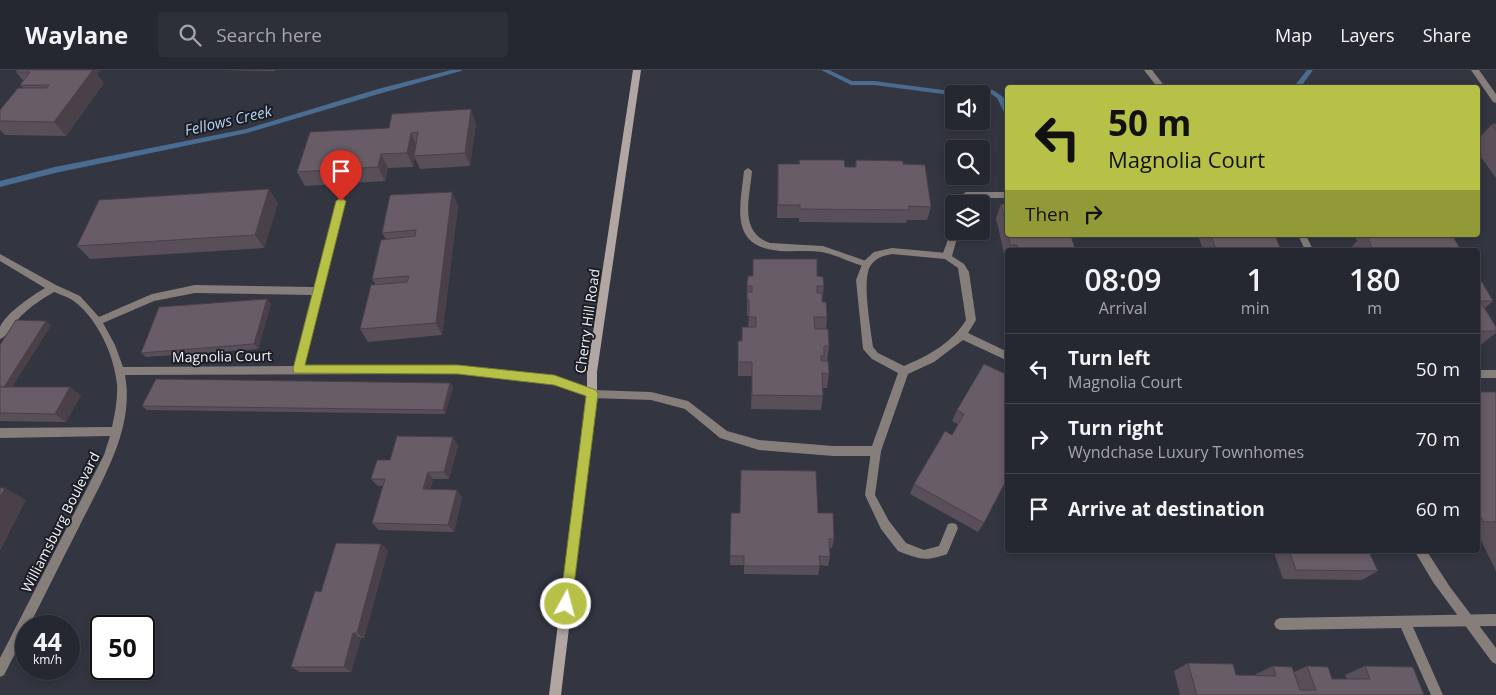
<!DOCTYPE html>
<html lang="en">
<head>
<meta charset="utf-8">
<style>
  :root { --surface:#262831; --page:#2e3039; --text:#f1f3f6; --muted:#a4a6ab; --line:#42444d }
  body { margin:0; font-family:"Open Sans",sans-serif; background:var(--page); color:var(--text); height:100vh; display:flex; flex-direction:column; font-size:19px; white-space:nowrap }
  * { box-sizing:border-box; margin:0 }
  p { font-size:16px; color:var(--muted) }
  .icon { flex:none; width:28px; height:28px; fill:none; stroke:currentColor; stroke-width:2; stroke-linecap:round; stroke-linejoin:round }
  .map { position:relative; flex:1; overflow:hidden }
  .sheet { position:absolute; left:1005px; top:178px; width:475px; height:305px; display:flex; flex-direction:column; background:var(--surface); border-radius:5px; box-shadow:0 2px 8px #0003,0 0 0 1px var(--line) }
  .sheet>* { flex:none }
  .guide { position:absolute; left:1005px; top:15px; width:475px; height:152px; border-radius:5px; box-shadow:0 2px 8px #0003,0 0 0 1px var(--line); background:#b7c147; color:#111; overflow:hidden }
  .buttons { position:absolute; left:945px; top:15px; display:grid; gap:10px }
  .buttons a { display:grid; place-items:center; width:45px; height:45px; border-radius:5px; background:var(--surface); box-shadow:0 2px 8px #0003,0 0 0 1px var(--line); font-size:25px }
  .speed { position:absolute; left:15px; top:545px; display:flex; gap:10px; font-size:25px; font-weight:700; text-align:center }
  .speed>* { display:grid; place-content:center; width:65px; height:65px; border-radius:50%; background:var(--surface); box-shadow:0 2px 8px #0003,0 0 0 1px var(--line); line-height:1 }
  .speed small { font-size:12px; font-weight:400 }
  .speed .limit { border:2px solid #111; border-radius:8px; background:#fff; color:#111 }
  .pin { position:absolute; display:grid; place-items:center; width:42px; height:42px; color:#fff; margin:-51px -21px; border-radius:50% 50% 50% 0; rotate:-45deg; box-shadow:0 0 5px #0007 }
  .pin .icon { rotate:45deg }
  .me { position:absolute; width:55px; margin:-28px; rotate:7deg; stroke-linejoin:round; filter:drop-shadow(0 0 4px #0008) }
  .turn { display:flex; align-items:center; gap:18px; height:105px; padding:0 20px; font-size:22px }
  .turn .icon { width:65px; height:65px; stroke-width:2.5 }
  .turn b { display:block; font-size:35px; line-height:42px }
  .then { display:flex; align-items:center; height:48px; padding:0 20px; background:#0003; gap:10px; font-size:19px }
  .eta { display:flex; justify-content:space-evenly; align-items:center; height:85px; text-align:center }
  .eta b { font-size:30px; font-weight:600; line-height:35px }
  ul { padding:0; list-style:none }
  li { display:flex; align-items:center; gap:15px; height:70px; padding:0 20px; border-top:1px solid var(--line) }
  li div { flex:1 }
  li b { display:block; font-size:19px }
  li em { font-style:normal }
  header { display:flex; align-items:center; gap:30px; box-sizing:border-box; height:70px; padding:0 25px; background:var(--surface); border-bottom:1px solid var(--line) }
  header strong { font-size:24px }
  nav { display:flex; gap:28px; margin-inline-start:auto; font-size:18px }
  .search { width:350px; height:45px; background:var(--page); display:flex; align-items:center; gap:12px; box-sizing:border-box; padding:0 18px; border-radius:5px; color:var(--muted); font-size:19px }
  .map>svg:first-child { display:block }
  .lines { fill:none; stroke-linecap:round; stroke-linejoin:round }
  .stream { fill:#4a6c90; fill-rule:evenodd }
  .lane { fill:#857e7b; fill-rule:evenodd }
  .street { fill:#857e7b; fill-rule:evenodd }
  .secondary { fill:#b2a6a2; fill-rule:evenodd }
  .wall { fill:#594f59 }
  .shaded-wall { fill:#494048 }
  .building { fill:#685c67; stroke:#494048 }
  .route { fill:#b7c147; stroke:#777d2e }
  .labels { text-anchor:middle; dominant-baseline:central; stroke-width:4; stroke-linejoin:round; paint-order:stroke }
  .street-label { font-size:14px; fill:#f1f3fb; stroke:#1c1d23 }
  .water-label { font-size:15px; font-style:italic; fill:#b3d3f6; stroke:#1c1d23 }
</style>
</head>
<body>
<header>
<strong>Waylane</strong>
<div class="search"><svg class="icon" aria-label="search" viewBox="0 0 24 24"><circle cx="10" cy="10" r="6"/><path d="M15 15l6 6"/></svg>Search here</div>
<nav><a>Map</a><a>Layers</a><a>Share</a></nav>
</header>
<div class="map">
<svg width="1496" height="625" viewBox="0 0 1496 625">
  <rect width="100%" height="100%" fill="#333541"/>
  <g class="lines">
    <g class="stream">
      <path d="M451,0H462L461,1L382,23L247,63L55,103L0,117V111L55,97L246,59L378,19Z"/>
      <path d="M821,0H829L852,11H874L943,20L978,18L993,20L1003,27L1008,36V46L1005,44L997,28L991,24L978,22L943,24L874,15H851Z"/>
      <path d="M1307,0H1313L1300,18H1293Z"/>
    </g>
    <g class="lane">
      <path d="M1471,0H1479L1496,24V33L1493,32Z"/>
      <path d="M748,98L752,101C750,127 738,162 770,173L823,176L869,192L871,194L869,196L866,197C851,193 837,185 822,182C808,180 794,182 780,181C729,177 740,138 744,101Z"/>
      <path d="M966,122H1008V128H970L968,134H960L962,125Z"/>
      <path d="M954,158V161H959L952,186L947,189L942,186L951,161Z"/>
      <path d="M876,376L880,378L881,381L875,425L889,451L906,473L924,480L939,476L948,454L952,453L956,454L958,458L947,484C925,492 919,489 898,481L881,459L865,425L871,381L872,378Z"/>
      <path d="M1496,544V556L1413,557L1443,625H1431L1401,558L1280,560L1276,558L1274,554L1276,550L1280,548Z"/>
    </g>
    <g class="street">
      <path d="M1144,0H1152L1166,18H1158Z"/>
      <path d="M341,128L345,131L304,296H458L554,306L592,320L651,322L688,331L727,361L759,370L833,376H872L898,303L872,289L863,279L856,210L863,192L874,182L892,178L947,183L964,194L969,202L976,250L968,263L1008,282V291L963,270L934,292L908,304L881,381L880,384L876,386H833L759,380L720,368L685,339L651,330L592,328L554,314L458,304L125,305C135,359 102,410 79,457C62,490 46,523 29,556H26V562L4,605L0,607V588L104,385L110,366L0,368V358L112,357C115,343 118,328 117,314C114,285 98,250 75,232C69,227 61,225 54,222C42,229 31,236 21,246C15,252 8,266 0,269C0,265 0,260 0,257C5,244 33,225 45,218L0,191V184L56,215L80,226L99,247L152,224L195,215L314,217L337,131ZM892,184L945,189L958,198L966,250C952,273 928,286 904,296L878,283L873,277C871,260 861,208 871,195C877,187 883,186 892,184ZM195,223L312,225L294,296L123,297L115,275L103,253L154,231Z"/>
      <path d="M1298,165H1306L1313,180H1305Z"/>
      <rect x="1478" y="300" width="18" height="8"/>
      <path d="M1414,480H1426L1450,517L1496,578V594L1492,592L1433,512Z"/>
    </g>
    <path class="secondary" d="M633,0H641L597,302V324L561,625H549L587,324V302Z"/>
  </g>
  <g class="wall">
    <path d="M17,0H100L97,4L104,13L66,66L5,65L0,60V40L23,18L20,15L23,11L16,2Z"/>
    <path d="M220,0H275L274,1Z"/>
    <path d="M476,53L470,96L420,99L415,88L413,97L388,98L385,111L305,116L297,102L389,58Z"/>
    <path d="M1492,54H1496V108L1478,83V69Z"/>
    <path d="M799,90L845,97H855L856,90L903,94L931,137L927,150H907L906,153L799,152V148H777L778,94H799Z"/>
    <path d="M452,122L458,136L442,265L368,272L360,259L376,215L372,209L386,169L382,163Z"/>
    <path d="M278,133L264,178L90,189L77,176Z"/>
    <path d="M1001,134H1008V165H1071L1074,180H1008V188H1005L996,148Z"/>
    <path d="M1198,165H1275L1281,180H1203Z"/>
    <path d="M1354,165H1452L1461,180H1350V179L1357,171Z"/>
    <path d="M817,206L824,216L822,232L827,247L826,259L829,276L827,291L829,304L827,318H823V326L821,340L751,339L752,306H738V292L742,271L748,257L749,246H747V216Z"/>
    <path d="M1478,212L1493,231L1485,238L1496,257V263L1479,276H1478Z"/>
    <path d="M271,234L258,279L146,287L141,283Z"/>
    <path d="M51,255L12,317L81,325L66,352L0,351V275Z"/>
    <path d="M984,294L1005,392L984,453L978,462L910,424L914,414L952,365L958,354L952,351L957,340Z"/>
    <path d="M450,313L453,317L445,344L147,340L142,336Z"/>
    <path d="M1478,322H1496V501L1478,464Z"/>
    <path d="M458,375L449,409H433L430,419L457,420L462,427L454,462L379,460L372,453L383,416H378L371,409L390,390Z"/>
    <path d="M818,443L834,469L832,478H830V487L828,496L820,495L818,505L744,504V495H730V486Z"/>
    <path d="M388,480L364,568H361L351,602H300L291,597L321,522Z"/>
    <path d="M1273,480H1368L1378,501L1362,510L1283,509Z"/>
    <path d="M1188,593L1236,605H1256V604L1273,596L1294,602L1307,596L1332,609H1347L1345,605L1365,596L1424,625H1180L1174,601Z"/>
  </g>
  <g class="shaded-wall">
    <path d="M80,0H100L97,4L104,13L66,66L54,52Z"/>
    <path d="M471,39L476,53L470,96L465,83Z"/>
    <path d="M411,63L417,76L414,86L415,88L413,97L407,83Z"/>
    <path d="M381,84L388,98L385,111L378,97Z"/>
    <path d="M269,119L278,133L264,178L255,165Z"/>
    <path d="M452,122L458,136L442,265L436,253Z"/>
    <path d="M267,229L271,234L258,279L254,274Z"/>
    <path d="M46,251L51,255L7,325L1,321Z"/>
    <path d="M450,313L453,317L445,344L443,340Z"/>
    <path d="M70,317L81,325L66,352L55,344Z"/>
    <path d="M453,367L458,375L449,409L444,402Z"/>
    <path d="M428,402L433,409L429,426L423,419Z"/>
    <path d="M5,418L26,430L0,481V427Z"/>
    <path d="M457,420L462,427L454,462L448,455Z"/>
    <path d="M381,474L388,480L364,568L357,563Z"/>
    <path d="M353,563L361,568L351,602L344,597Z"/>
  </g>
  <g class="building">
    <path d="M17,0H93L54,52L0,51V40L18,18H47L49,15H20L30,2H16Z"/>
    <path d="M471,39L465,83L414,86L418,62L411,63L407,83L381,84L378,97L297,102L310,62L389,58L392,44Z"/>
    <path d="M1492,54H1496V60Z"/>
    <path d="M799,90H844L845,97H856V90L903,91V94L925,95L931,137L909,136V140L800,139V135H778V94H800Z"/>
    <path d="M269,119L255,165L77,176L99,130Z"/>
    <path d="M452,122L436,253L360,259L371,215L407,212L409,206L372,209L381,170L415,166L416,160L382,163L390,125Z"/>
    <path d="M1001,134H1008V163Z"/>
    <path d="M1008,165H1071L1075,179H1067V180H1018L1017,175H1010Z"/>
    <path d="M1211,165H1275L1281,180H1216Z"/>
    <path d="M1366,165H1452L1461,180H1378L1377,179H1373Z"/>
    <path d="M753,189H817V206L823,207L824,216H817V223H822V232H826L827,247H814L815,259H828L829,276H824V286H821V291H828L829,304L822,303L823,326L752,325V292H738V271H742V257H756V247H749V230H747V222H752V216H747L748,206H753Z"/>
    <path d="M1478,212H1482L1493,231H1480L1496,257V261H1478Z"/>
    <path d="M267,229L254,274L141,283L159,237Z"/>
    <path d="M16,250L46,251L4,317H0V275Z"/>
    <path d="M984,294L1008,305V387L1005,392L1008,394V407L984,453L914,414L945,361L952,365L964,344L957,340Z"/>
    <path d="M156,309L450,313L443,340L142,336Z"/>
    <path d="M0,317H70L55,344L0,343Z"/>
    <path d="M1478,322H1496V452H1483L1478,440V407H1481L1478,401Z"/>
    <path d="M397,366L453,367L444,402H428L423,419L457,420L448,455L372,453L385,409H371L377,390H390Z"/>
    <path d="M741,400L816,401L818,443H833L834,469H829L830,487L819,486L820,496H744V486H730L731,443H740Z"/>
    <path d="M0,418H5L0,427Z"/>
    <path d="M336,473L381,474L357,563H353L344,597H291L315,521L321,522Z"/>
    <path d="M1289,480H1368L1378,501L1296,500Z"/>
    <path d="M1188,593L1233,594L1236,605L1276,606L1273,596L1292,597L1300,620H1316L1307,596L1328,597L1332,609H1370L1365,596L1413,597L1424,625H1197Z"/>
  </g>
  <path class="route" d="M341,128L346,131L305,295H458L554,305L596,320L598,324L571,539L566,541L562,539L560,534L586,326L554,315L458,304L294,303L293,299L336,131Z"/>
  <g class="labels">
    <g class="street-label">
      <text transform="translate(587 251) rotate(-82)">Cherry Hill Road</text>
      <text transform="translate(222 286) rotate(-1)">Magnolia Court</text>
      <text transform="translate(60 452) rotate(-63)">Williamsburg Boulevard</text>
    </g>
    <g class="water-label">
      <text transform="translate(228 50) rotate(-13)">Fellows Creek</text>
    </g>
  </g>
</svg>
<div class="buttons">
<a><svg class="icon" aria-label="sound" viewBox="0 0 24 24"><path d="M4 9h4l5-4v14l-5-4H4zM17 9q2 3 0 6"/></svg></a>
<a><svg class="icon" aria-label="search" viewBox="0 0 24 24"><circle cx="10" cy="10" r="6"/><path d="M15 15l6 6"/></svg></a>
<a><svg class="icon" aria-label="layers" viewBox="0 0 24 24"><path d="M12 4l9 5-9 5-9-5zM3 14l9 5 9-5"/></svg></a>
</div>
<div class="speed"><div>44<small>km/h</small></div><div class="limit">50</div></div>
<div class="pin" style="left:341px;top:131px;background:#d93025"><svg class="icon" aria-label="arrive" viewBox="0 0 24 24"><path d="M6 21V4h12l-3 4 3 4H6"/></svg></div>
<svg class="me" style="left:566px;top:534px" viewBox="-20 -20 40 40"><circle r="17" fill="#b7c147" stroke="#fff" stroke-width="3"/><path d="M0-11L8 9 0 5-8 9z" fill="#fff"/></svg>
<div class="guide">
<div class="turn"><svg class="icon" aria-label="left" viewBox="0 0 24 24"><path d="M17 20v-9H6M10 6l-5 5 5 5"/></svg><div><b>50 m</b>Magnolia Court</div></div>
<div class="then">Then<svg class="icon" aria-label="right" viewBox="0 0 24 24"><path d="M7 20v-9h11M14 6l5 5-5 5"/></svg></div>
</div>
<section class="sheet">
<div class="eta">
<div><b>08:09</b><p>Arrival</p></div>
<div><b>1</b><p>min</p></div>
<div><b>180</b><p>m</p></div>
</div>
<ul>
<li><svg class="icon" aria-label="left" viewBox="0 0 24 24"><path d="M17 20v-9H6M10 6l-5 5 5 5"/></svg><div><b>Turn left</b><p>Magnolia Court</p></div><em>50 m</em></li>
<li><svg class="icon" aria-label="right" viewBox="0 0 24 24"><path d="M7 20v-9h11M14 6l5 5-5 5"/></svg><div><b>Turn right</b><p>Wyndchase Luxury Townhomes</p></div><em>70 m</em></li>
<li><svg class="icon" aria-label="arrive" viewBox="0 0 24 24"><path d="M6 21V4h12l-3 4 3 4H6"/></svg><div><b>Arrive at destination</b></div><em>60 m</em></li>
</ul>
</section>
</div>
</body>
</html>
